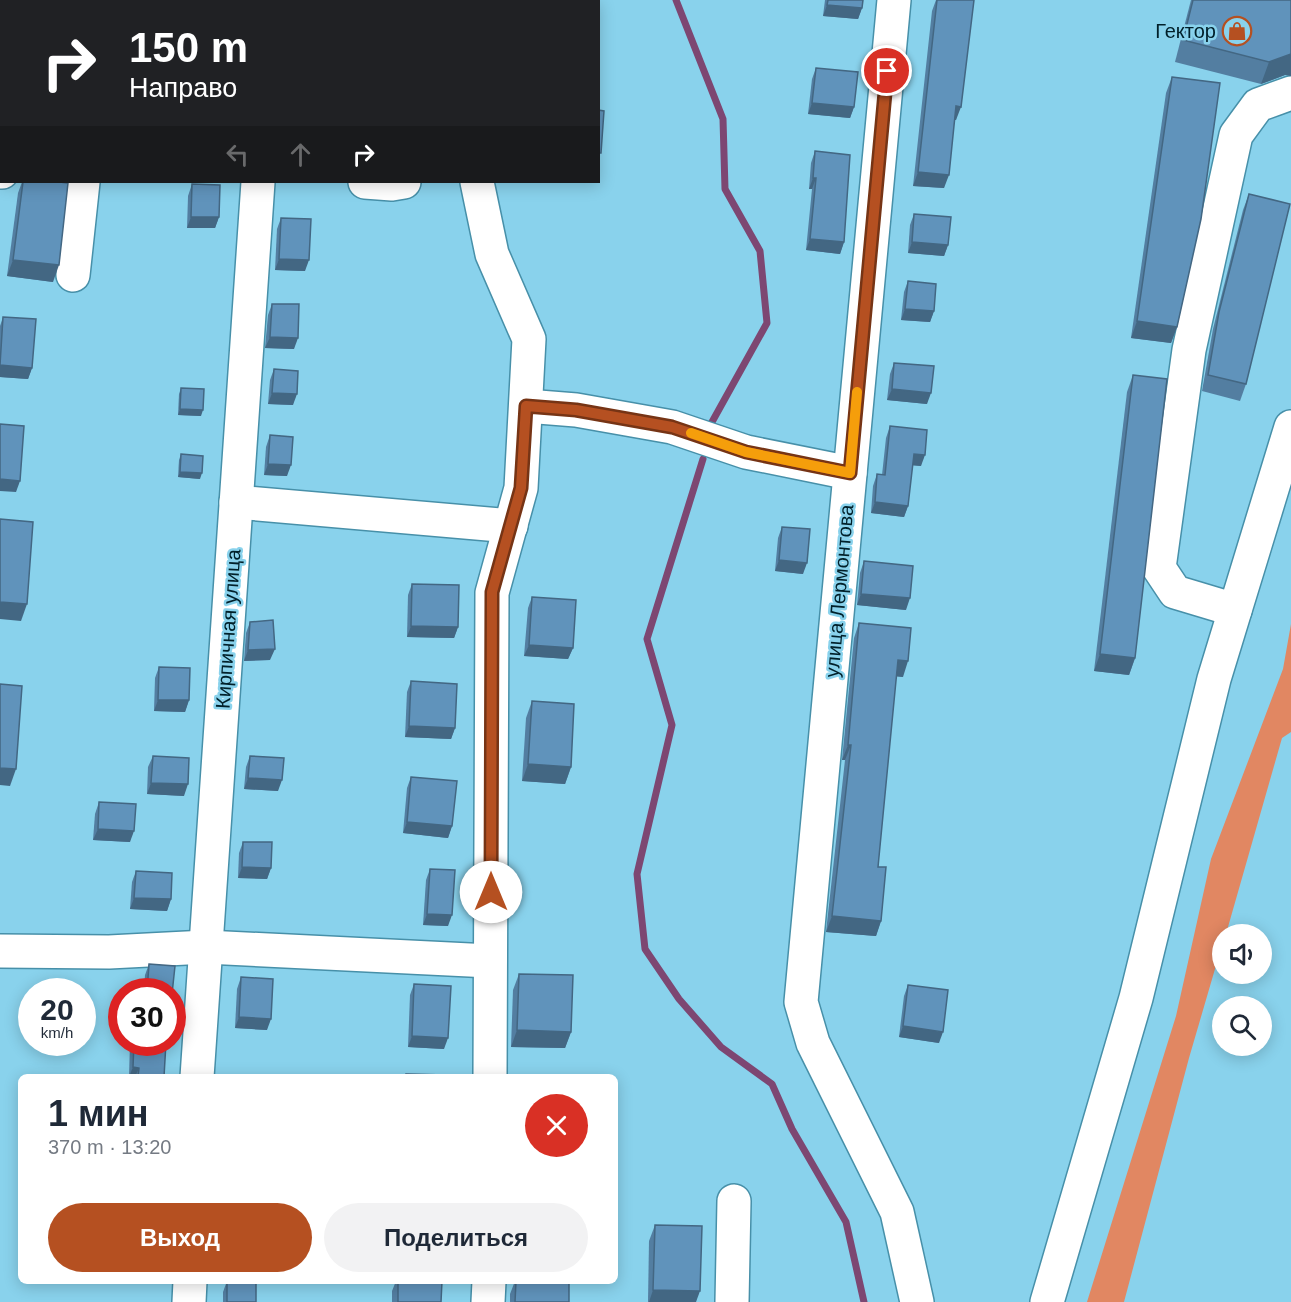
<!DOCTYPE html>
<html lang="ru">
<head>
<meta charset="utf-8">
<style>
  :root { --surface:#fff; --page:#f2f2f3; --text:#1f2937; --muted:#747a83; --accent:#b55021 }
  body { margin:0; font-family:Arial,sans-serif; background:var(--page); color:var(--text); height:100vh; display:flex; flex-direction:column; font-size:22px; white-space:nowrap }
  * { box-sizing:border-box; margin:0 }
  p { font-size:20px; color:var(--muted) }
  .icon { flex:none; width:33px; height:33px; fill:none; stroke:currentColor; stroke-width:2; stroke-linecap:round; stroke-linejoin:round }
  .map { position:relative; flex:1; overflow:hidden }
  .panel { position:absolute; left:18px; top:1074px; width:600px; height:210px; display:flex; flex-direction:column; background:var(--surface); border-radius:9px; box-shadow:0 3px 15px #0003 }
  .panel>* { flex:none }
  .banner { position:absolute; left:0px; top:0px; width:600px; height:183px; box-shadow:0 3px 15px #0003; background:#202124; color:#fff; overflow:hidden }
  .controls { position:absolute; left:1212px; top:924px; display:grid; gap:12px }
  .controls a { display:grid; place-items:center; width:60px; height:60px; border-radius:50%; background:var(--surface); box-shadow:0 3px 15px #0003; font-size:30px }
  .speed { position:absolute; left:18px; top:978px; display:flex; gap:12px; font-size:30px; font-weight:700; text-align:center }
  .speed>* { display:grid; place-content:center; width:78px; height:78px; border-radius:50%; background:var(--surface); box-shadow:0 3px 15px #0003; line-height:1 }
  .speed small { font-size:15px; font-weight:400 }
  .speed .limit { border:9px solid #d22; background:#fff; color:#111 }
  .pin { position:absolute; display:grid; place-items:center; width:51px; height:51px; color:#fff; margin:-26px; border:3px solid #fff; border-radius:50%; box-shadow:0 2px 6px #0007 }
  .me { position:absolute; width:66px; margin:-33px; rotate:0deg; stroke-linejoin:round; filter:drop-shadow(0 0 4px #0008) }
  .turn { display:flex; align-items:center; gap:21px; height:126px; padding:0 30px; font-size:27px }
  .turn .icon { width:78px; height:78px; stroke-width:2.5 }
  .turn b { display:block; font-size:42px; line-height:51px }
  .lanes { display:flex; align-items:center; height:57px; padding:0 30px; background:#0003; justify-content:center; gap:30px; direction:ltr }
  .lanes .off { opacity:.35 }
  .round { display:grid; place-items:center; flex:none; width:63px; height:63px; border-radius:32px; background:var(--page) }
  .head { display:flex; align-items:center; justify-content:space-between; height:102px; padding:0 30px }
  h1 { font-size:36px; font-weight:700; line-height:45px }
  .cta { display:flex; gap:12px; margin-top:auto; padding:12px 30px }
  .cta a { flex:1; height:69px; border-radius:36px; background:var(--accent); color:#fff; font-size:24px; font-weight:700; line-height:69px; text-align:center }
  .cta a+a { background:var(--page); color:var(--text) }
  .map>svg:first-child { display:block }
  .green { fill:#e18762 }
  .lines { fill:none; stroke-linecap:round; stroke-linejoin:round }
  .stream { stroke:#7d4772; stroke-width:7 }
  .minor-casing { stroke:#4790a9; stroke-width:36 }
  .major-casing { stroke:#4790a9; stroke-width:36 }
  .minor { stroke:#fff; stroke-width:33 }
  .major { stroke:#fff; stroke-width:33 }
  .wall { fill:#537ea1 }
  .shaded-wall { fill:#436783 }
  .building { fill:#6093bb; stroke:#436783; stroke-width:1.5 }
  .route-casing { stroke:#763415; stroke-width:15 }
  .route { stroke:#b55021; stroke-width:10 }
  .slow { stroke:#f59e0b; stroke-width:10 }
  .labels { text-anchor:middle; dominant-baseline:central; stroke-width:5; stroke-linejoin:round; paint-order:stroke }
  .poi-label { font-size:20px; fill:#01202a; stroke:#89d2ec; text-anchor:end }
  .street-label { font-size:20px; fill:#01202a; stroke:#89d2ec }
</style>
</head>
<body>
<div class="map">
<svg width="1291" height="1302" viewBox="0 0 1291 1302">
  <rect width="100%" height="100%" fill="#89d2ec"/>
  <path class="green" d="M1291,624V732L1282,738L1226,934H1222V945L1189,1058L1124,1302H1087L1176,1016L1211,859L1283,669Z"/>
  <g class="lines">
    <g class="stream">
      <path d="M676,0L723,119L725,189L760,251L767,323L712,422"/>
      <path d="M703,459L647,639L672,725L637,874L645,949L679,999L721,1047L772,1084L792,1129L846,1222L864,1302"/>
    </g>
    <g class="minor-casing">
      <g id="minor">
        <path d="M499,0V2"/>
        <path d="M894,0L801,1002L813,1043L897,1212L917,1302"/>
        <path d="M94,2V0"/>
        <path d="M271,2V0"/>
        <path d="M0,172H2"/>
        <path d="M365,182L392,184L404,182"/>
        <path d="M477,182L492,254L529,339L521,488L492,593L490,1077"/>
        <path d="M73,275L83,182"/>
        <path d="M526,406L576,410L672,427L746,452L850,473"/>
        <path d="M236,502L511,526"/>
        <path d="M1235,610L1175,592L1159,568L1189,350L1236,135L1258,105L1291,93"/>
        <path d="M0,951L109,952L206,947L490,961"/>
        <path d="M197,1077L258,182"/>
        <path d="M189,1302L190,1281"/>
        <path d="M488,1302L489,1281"/>
        <path d="M732,1302L734,1201"/>
      </g>
    </g>
    <g class="major-casing">
      <path id="major" d="M1047,1302L1136,998L1214,679L1291,427"/>
    </g>
    <use href="#minor" class="minor"/>
    <use href="#major" class="major"/>
  </g>
  <g class="wall">
    <path d="M825,0H863L862,8L858,19L823,16Z"/>
    <path d="M936,0H974L956,120H954L944,188L913,186L932,11Z"/>
    <path d="M1191,0H1291L1285,75L1261,84L1175,62Z"/>
    <path d="M816,68L854,107L850,118L808,114L812,79Z"/>
    <path d="M1172,77L1177,327L1171,343L1131,338L1166,93Z"/>
    <path d="M815,151L844,242L840,254L806,250L812,189H809L811,163Z"/>
    <path d="M22,182H59L53,282L7,276L18,193Z"/>
    <path d="M192,184L219,217L215,228H187L188,196Z"/>
    <path d="M1249,194L1246,384L1240,401L1202,391L1213,329L1243,210Z"/>
    <path d="M914,214L948,245L944,256L908,253L910,225Z"/>
    <path d="M281,218L305,271L275,270L277,229Z"/>
    <path d="M908,281L934,311L930,322L901,320L904,292Z"/>
    <path d="M272,304L294,349L265,348L268,315Z"/>
    <path d="M3,317L32,368L28,379L0,377V326Z"/>
    <path d="M894,363L927,404L887,400L890,374Z"/>
    <path d="M274,369L293,405L268,404L270,380Z"/>
    <path d="M1133,375L1135,658L1129,675L1094,671L1127,392Z"/>
    <path d="M181,388L201,416L178,415L179,394Z"/>
    <path d="M890,426L921,466L912,465L908,506L904,517L871,513L873,486L877,474L882,475L886,438Z"/>
    <path d="M270,435L287,476L264,475L266,447Z"/>
    <path d="M181,454L200,479L178,477L179,460Z"/>
    <path d="M782,527L803,574L775,571L778,538Z"/>
    <path d="M864,561L906,610L857,605L860,573Z"/>
    <path d="M412,584L458,627L454,638L407,637L408,595Z"/>
    <path d="M532,597L573,648L568,659L524,656L528,608Z"/>
    <path d="M250,622L270,660L244,661L246,633Z"/>
    <path d="M859,623L903,677L896,676L878,867L881,921L876,936L826,932L845,760H842L854,638Z"/>
    <path d="M159,667L189,700L185,712L154,711L155,678Z"/>
    <path d="M411,681L455,728L451,739L405,737L407,692Z"/>
    <path d="M532,701L571,767L565,784L522,781L526,718Z"/>
    <path d="M153,756L184,796L147,794L148,767Z"/>
    <path d="M250,756L278,791L244,789L246,767Z"/>
    <path d="M411,777L452,826L448,838L403,833L407,788Z"/>
    <path d="M99,802L130,842L93,840L95,814Z"/>
    <path d="M243,842L271,868L267,879L238,878L239,853Z"/>
    <path d="M430,869L448,926L423,925L426,880Z"/>
    <path d="M136,871L171,899L167,911L130,909L132,882Z"/>
    <path d="M149,964L172,992H144L145,975Z"/>
    <path d="M519,974L571,1032L565,1048L511,1047L513,990Z"/>
    <path d="M241,977L267,1030L235,1028L237,989Z"/>
    <path d="M414,984L444,1049L408,1047L410,995Z"/>
    <path d="M908,985L939,1043L899,1037L904,996Z"/>
    <path d="M130,1042H166L164,1077H129Z"/>
    <path d="M655,1225L696,1302H648L649,1241Z"/>
    <path d="M227,1281L256,1302H223V1292Z"/>
    <path d="M396,1281H442L441,1302H392V1291Z"/>
    <path d="M515,1281H569V1302H510V1294Z"/>
  </g>
  <g class="shaded-wall">
    <path d="M827,5L862,8L858,19L823,16Z"/>
    <path d="M1291,54V76L1285,75L1261,84L1269,62Z"/>
    <path d="M812,103L854,107L850,118L808,114Z"/>
    <path d="M956,106L961,107L956,120H951Z"/>
    <path d="M918,172L949,175L944,188L913,186Z"/>
    <path d="M813,178H816L812,189H809Z"/>
    <path d="M191,217H219L215,228H187Z"/>
    <path d="M810,239L844,242L840,254L806,250Z"/>
    <path d="M912,242L948,245L944,256L908,253Z"/>
    <path d="M279,259L309,260L305,271L275,270Z"/>
    <path d="M13,260L59,265L53,282L7,276Z"/>
    <path d="M905,309L934,311L930,322L901,320Z"/>
    <path d="M1137,321L1177,327L1171,343L1131,338Z"/>
    <path d="M270,337L298,338L294,349L265,348Z"/>
    <path d="M0,365L32,368L28,379L0,377Z"/>
    <path d="M892,389L931,393L927,404L887,400Z"/>
    <path d="M272,393L297,394L293,405L268,404Z"/>
    <path d="M180,409L203,410L201,416L178,415Z"/>
    <path d="M914,454L925,455L921,466L909,465Z"/>
    <path d="M268,464L291,465L287,476L264,475Z"/>
    <path d="M180,472L202,473L200,479L178,477Z"/>
    <path d="M0,479L20,481L16,492L0,491Z"/>
    <path d="M875,502L908,506L904,517L871,513Z"/>
    <path d="M779,560L807,563L803,574L775,571Z"/>
    <path d="M861,594L910,598L906,610L857,605Z"/>
    <path d="M0,602L27,604L21,621L0,619Z"/>
    <path d="M411,626L458,627L454,638L407,637Z"/>
    <path d="M529,645L573,648L568,659L524,656Z"/>
    <path d="M275,649L270,660L244,661L248,650Z"/>
    <path d="M1100,654L1135,658L1129,675L1094,671Z"/>
    <path d="M898,660L908,661L903,677L892,676Z"/>
    <path d="M158,700H189L185,712L154,711Z"/>
    <path d="M409,726L455,728L451,739L405,737Z"/>
    <path d="M848,745H851L845,760H842Z"/>
    <path d="M528,764L571,767L565,784L522,781Z"/>
    <path d="M0,768L16,769L10,786L0,785Z"/>
    <path d="M248,778L282,780L278,791L244,789Z"/>
    <path d="M151,783L188,784L184,796L147,794Z"/>
    <path d="M407,822L452,826L448,838L403,833Z"/>
    <path d="M98,829L134,831L130,842L93,840Z"/>
    <path d="M242,867L271,868L267,879L238,878Z"/>
    <path d="M134,898L171,899L167,911L130,909Z"/>
    <path d="M427,914L452,915L448,926L423,925Z"/>
    <path d="M832,916L881,921L876,936L826,932Z"/>
    <path d="M239,1017L271,1019L267,1030L235,1028Z"/>
    <path d="M903,1026L943,1032L939,1043L899,1037Z"/>
    <path d="M517,1030L571,1032L565,1048L511,1047Z"/>
    <path d="M412,1036L448,1038L444,1049L408,1047Z"/>
    <path d="M133,1067L139,1068L135,1077H129Z"/>
    <path d="M653,1290L700,1291L696,1302H649Z"/>
  </g>
  <g class="building">
    <rect x="30" y="0" width="47" height="2"/>
    <path d="M828,0H863L862,8L827,5Z"/>
    <path d="M937,0H974L961,107L956,106L949,175L918,172Z"/>
    <path d="M1193,0H1291V54L1269,62L1183,40Z"/>
    <path d="M816,68L858,72L854,107L812,103Z"/>
    <path d="M1172,77L1220,83L1201,219L1177,327L1137,321Z"/>
    <path d="M598,110L604,111L601,153H598Z"/>
    <path d="M815,151L850,155L844,242L810,239L816,178H813Z"/>
    <path d="M23,182H59L68,183L59,265L13,260Z"/>
    <path d="M192,184L220,185L219,217H191Z"/>
    <path d="M1249,194L1290,204L1246,384L1208,375L1219,312Z"/>
    <path d="M914,214L951,217L948,245L912,242Z"/>
    <path d="M281,218L311,219L309,260L279,259Z"/>
    <path d="M908,281L936,284L934,311L905,309Z"/>
    <path d="M272,304H299L298,338L270,337Z"/>
    <path d="M3,317L36,319L32,368L0,365Z"/>
    <path d="M894,363L934,366L931,393L892,389Z"/>
    <path d="M274,369L298,371L297,394L272,393Z"/>
    <path d="M1133,375L1167,379L1135,658L1100,654Z"/>
    <path d="M181,388L204,389L203,410L180,409Z"/>
    <path d="M0,424L24,426L20,481L0,479Z"/>
    <path d="M890,426L927,430L925,455L914,454L908,506L875,502L877,474L885,475Z"/>
    <path d="M270,435L293,437L291,465L268,464Z"/>
    <path d="M181,454L203,456L202,473L180,472Z"/>
    <path d="M0,519L33,522L27,604L0,602Z"/>
    <path d="M782,527L810,529L807,563L779,560Z"/>
    <path d="M864,561L913,566L910,598L861,594Z"/>
    <path d="M412,584L459,585L458,627L411,626Z"/>
    <path d="M532,597L576,600L573,648L529,645Z"/>
    <path d="M273,620L275,649L248,650L250,622Z"/>
    <path d="M859,623L911,628L908,661L898,660L878,867H886L881,921L832,916L851,745H848Z"/>
    <path d="M159,667L190,668L189,700H158Z"/>
    <path d="M411,681L457,684L455,728L409,726Z"/>
    <path d="M0,684L22,686L16,769L0,768Z"/>
    <path d="M532,701L574,704L571,767L528,764Z"/>
    <path d="M153,756L189,758L188,784L151,783Z"/>
    <path d="M250,756L284,758L282,780L248,778Z"/>
    <path d="M411,777L457,781L452,826L407,822Z"/>
    <path d="M99,802L136,804L134,831L98,829Z"/>
    <path d="M243,842H272L271,868L242,867Z"/>
    <path d="M430,869L455,870L452,915L427,914Z"/>
    <path d="M136,871L172,873L171,899L134,898Z"/>
    <path d="M149,964L175,966L172,994V992H147Z"/>
    <path d="M519,974L573,975L571,1032L517,1030Z"/>
    <path d="M241,977L273,979L271,1019L239,1017Z"/>
    <path d="M414,984L451,986L448,1038L412,1036Z"/>
    <path d="M908,985L948,990L943,1032L903,1026Z"/>
    <path d="M134,1042H166L164,1077H138L139,1068L133,1067Z"/>
    <path d="M406,1074L446,1075V1077H406Z"/>
    <path d="M521,1076L567,1077H521Z"/>
    <path d="M655,1225L702,1226L700,1291L653,1290Z"/>
    <path d="M227,1281L256,1282V1302H227Z"/>
    <path d="M398,1281H442L441,1302H398Z"/>
    <path d="M516,1281H569V1302H515Z"/>
  </g>
  <g class="lines">
    <g class="route-casing">
      <path id="route" d="M491,892L492,592L521,488L526,406L576,410L672,427L746,452L850,473L887,71"/>
    </g>
    <use href="#route" class="route"/>
    <path class="slow" d="M691,433L746,452L850,473L857,392"/>
  </g>
  <defs>
    <g id="shop-ring" transform="scale(1.5)"><circle r="9.5" fill="#89d2ec" stroke="#b55021" stroke-width="1.5"/><path d="M-5-2.5h2.3a2.7 3.5 0 0 1 5.4 0H5L5.5 6h-11ZM-1.5-2.5h3a1.5 2.3 0 0 0-3 0Z" fill="#b55021"/></g>
  </defs>
  <g fill-rule="evenodd">
    <use href="#shop-ring" x="1237" y="31"/>
  </g>
  <g class="labels">
    <g class="poi-label">
      <text x="1216" y="31">Гектор</text>
    </g>
    <g class="street-label">
      <text transform="translate(839 591) rotate(-85)">улица Лермонтова</text>
      <text transform="translate(228 629) rotate(-86)">Кирпичная улица</text>
    </g>
  </g>
</svg>
<div class="controls">
<a><svg class="icon" aria-label="sound" viewBox="0 0 24 24"><path d="M4 9h4l5-4v14l-5-4H4zM17 9q2 3 0 6"/></svg></a>
<a><svg class="icon" aria-label="search" viewBox="0 0 24 24"><circle cx="10" cy="10" r="6"/><path d="M15 15l6 6"/></svg></a>
</div>
<div class="speed"><div>20<small>km/h</small></div><div class="limit">30</div></div>
<div class="pin" style="left:887px;top:71px;background:#d93025"><svg class="icon" aria-label="arrive" viewBox="0 0 24 24"><path d="M6 21V4h12l-3 4 3 4H6"/></svg></div>
<svg class="me" style="left:491px;top:892px" viewBox="-20 -20 40 40"><circle r="19" fill="#fff"/><path d="M0-13L10 11 0 6-10 11z" fill="#b55021"/></svg>
<div class="banner">
<div class="turn"><svg class="icon" aria-label="right" viewBox="0 0 24 24"><path d="M7 20v-9h11M14 6l5 5-5 5"/></svg><div><b>150 m</b>Направо</div></div>
<div class="lanes"><svg class="icon off" aria-label="left" viewBox="0 0 24 24"><path d="M17 20v-9H6M10 6l-5 5 5 5"/></svg><svg class="icon off" aria-label="ahead" viewBox="0 0 24 24"><path d="M12 20V5M6 11l6-6 6 6"/></svg><svg class="icon" aria-label="right" viewBox="0 0 24 24"><path d="M7 20v-9h11M14 6l5 5-5 5"/></svg></div>
</div>
<section class="panel">
<div class="head"><div><h1>1 мин</h1><p>370 m · 13:20</p></div><a class="round" style="background:#d93025;color:#fff"><svg class="icon" aria-label="close" viewBox="0 0 24 24"><path d="M6 6l12 12M18 6L6 18"/></svg></a></div>
<div class="cta"><a>Выход</a><a>Поделиться</a></div>
</section>
</div>
</body>
</html>
